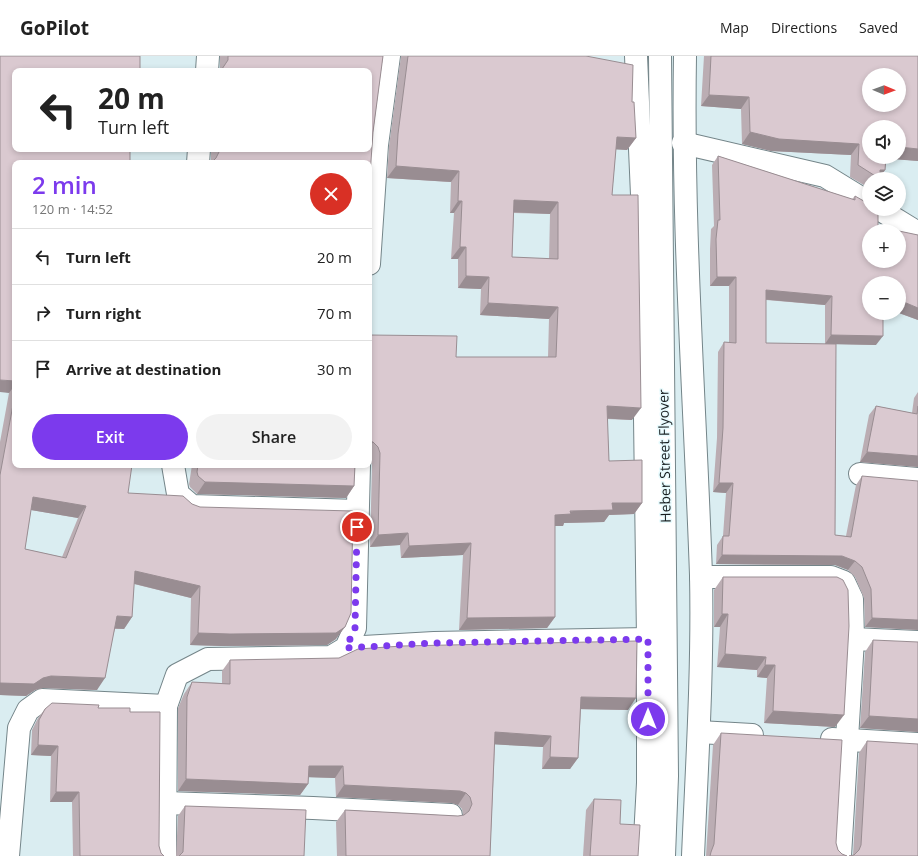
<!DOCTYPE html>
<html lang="en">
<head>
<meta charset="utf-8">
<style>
  :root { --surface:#fff; --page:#f2f2f2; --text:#222; --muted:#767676; --line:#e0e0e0; --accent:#7c3aed }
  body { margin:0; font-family:"Open Sans",sans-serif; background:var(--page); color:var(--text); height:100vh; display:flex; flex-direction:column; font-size:15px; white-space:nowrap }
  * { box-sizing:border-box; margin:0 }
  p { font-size:13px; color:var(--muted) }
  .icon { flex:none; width:22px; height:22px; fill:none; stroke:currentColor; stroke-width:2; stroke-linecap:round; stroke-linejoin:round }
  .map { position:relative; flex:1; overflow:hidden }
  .panel { position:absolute; left:12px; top:104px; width:360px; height:308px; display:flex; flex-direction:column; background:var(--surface); border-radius:8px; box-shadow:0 2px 6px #0003 }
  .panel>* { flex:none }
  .hud { position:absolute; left:12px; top:12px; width:360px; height:84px; border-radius:8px; box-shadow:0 2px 6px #0003; background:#fff; color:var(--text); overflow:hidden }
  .needle { width:26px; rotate:91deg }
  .controls { position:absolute; left:862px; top:12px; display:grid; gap:8px }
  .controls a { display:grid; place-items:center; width:44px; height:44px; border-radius:50%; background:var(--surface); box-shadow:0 2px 6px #0003; font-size:20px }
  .pin { position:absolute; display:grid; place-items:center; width:34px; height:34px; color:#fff; margin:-17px; border:2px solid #fff; border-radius:50%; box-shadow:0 1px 4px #0007 }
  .me { position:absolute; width:44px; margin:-22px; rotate:0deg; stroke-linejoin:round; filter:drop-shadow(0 0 3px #0008) }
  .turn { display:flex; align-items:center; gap:14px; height:84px; padding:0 20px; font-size:18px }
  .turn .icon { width:52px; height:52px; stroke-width:2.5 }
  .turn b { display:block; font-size:28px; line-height:34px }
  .round { display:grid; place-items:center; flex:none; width:42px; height:42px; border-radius:21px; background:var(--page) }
  .head { display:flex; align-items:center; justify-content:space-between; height:68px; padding:0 20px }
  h1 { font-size:24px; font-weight:600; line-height:30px; color:var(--accent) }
  .button { display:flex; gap:8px; margin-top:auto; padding:8px 20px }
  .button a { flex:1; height:46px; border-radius:24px; background:var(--accent); color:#fff; font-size:16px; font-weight:600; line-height:46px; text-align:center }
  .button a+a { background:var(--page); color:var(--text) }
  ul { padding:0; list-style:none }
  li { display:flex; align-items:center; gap:12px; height:56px; padding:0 20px; border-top:1px solid var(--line) }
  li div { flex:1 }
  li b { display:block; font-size:15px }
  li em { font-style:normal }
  header { display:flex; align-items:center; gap:24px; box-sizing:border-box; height:56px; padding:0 20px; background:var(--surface); border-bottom:1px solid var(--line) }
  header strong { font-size:19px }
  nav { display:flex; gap:22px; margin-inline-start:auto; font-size:14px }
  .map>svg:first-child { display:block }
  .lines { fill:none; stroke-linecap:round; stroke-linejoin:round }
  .minor-casing { stroke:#748589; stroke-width:24 }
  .tertiary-casing { stroke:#748589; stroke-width:24 }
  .minor { stroke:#fff; stroke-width:22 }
  .tertiary { stroke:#fff; stroke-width:22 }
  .wall { fill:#bbadb3; fill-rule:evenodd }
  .shaded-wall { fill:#998d92 }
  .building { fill:#dac9d0; stroke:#998d92; fill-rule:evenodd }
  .route { stroke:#7c3aed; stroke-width:7; stroke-dasharray:0 12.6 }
  .labels { text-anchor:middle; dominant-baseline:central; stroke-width:3; stroke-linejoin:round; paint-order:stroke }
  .street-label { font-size:14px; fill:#171e20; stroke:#e7fbfe }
</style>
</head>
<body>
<header>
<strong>GoPilot</strong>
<nav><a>Map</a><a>Directions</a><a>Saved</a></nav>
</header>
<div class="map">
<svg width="918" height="800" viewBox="0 0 918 800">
  <rect width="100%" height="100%" fill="#daedf1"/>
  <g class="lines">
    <g class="minor-casing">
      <g id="minor">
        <path d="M636,0L642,139L648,583V727L644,800"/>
        <path d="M685,0C682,173 695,346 701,519C703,612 697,707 693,800"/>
        <path d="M207,15L208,0"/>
        <path d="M683,87L825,120L869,147"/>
        <path d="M198,107L199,93"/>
        <path d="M879,153L918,177"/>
        <path d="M369,208L377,89L389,0"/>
        <path d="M173,409L178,438L192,450L357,455"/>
        <path d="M860,418L918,423"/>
        <path d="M701,521H831L844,526L852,543L853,583L840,800"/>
        <path d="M853,583L918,586"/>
        <path d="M346,592L434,587L648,583"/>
        <path d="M699,676L752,679"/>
        <path d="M832,683L918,688"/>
        <path d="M165,747L313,752L451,759"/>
        <path d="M8,800L19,672L28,654L42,644L166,650"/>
        <path d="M165,800L166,650L177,619L208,603L331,601L346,592L355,572L359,409"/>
      </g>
    </g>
    <g class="tertiary-casing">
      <path id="tertiary" d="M660,0L667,720L664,800"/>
    </g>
    <use href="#minor" class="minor"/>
    <use href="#tertiary" class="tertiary"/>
  </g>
  <g class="wall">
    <path d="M220,0H383L369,107H211V93H369V15H220Z"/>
    <path d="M401,0H586L632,46L636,82L627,94L616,93L612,139L632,364L607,363L609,405L642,447L634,458L609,459L604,466L564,467L563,470H555V561L547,572L459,574L463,499L401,502L400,489L370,491L372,409L369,402V279L456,301H548L549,263L480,259L481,233L458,232V203H451L454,157H450L451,126L387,122L389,90ZM514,157L550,158L549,203L512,201Z"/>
    <path d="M704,0H918V105L886,102L885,114L880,121V123H869V132L850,121L851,99L771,95L742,88L741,53L701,50Z"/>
    <path d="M718,100L852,143L855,140L878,171L918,179V264L899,257V227H869L876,289L836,288L835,479L846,480L856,429L862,420L918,574L865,571L864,542L855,521L848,514L835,509L716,508L717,489L723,480L726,437L713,436L717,382L718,296L724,286H729V230H710V193L711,173L714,170L712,109ZM766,244L825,249V288L766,287Z"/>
    <path d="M15,107V409L128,437L336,583L327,589L221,590L190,589L191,542L134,528L132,561L124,573H115L97,634L43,632L35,634L26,640L0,639V386L9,337ZM31,454L78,462L62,501L25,493Z"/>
    <path d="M918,336V411L860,406L869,359L876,350L912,357L914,342Z"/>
    <path d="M192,409H355L354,430L346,442L197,438L190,431L189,428Z"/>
    <path d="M723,521L835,671L764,667L767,622L757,621V614L717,611L720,571H714V534Z"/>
    <path d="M873,584L918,676L860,672L865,596Z"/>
    <path d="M230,604L628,654L581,653L578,702L570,713H542L543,691L495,688L490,800H337L336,766L345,754L458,760L463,759L462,753L458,749L452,747L336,741L335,722L309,721L308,728L300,739L178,735V652L184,638L192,626L222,627V615Z"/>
    <path d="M98,652L130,656L159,790L161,797L164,800H73L72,746H50L51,700L31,699L32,674L38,662L45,653Z"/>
    <path d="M721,677L836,787L838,794L842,798L847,800H706L713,689Z"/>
    <path d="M867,685L918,800L853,799L859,697Z"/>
    <path d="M594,743L620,768L638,800H583L586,754Z"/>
    <path d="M185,750L304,800H176L178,760Z"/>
  </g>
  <g class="shaded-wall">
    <path d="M709,39L749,41L741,53L701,50Z"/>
    <path d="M750,76L859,88L851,99L771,95L742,88Z"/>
    <path d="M617,81L636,82L627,94L608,93Z"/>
    <path d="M899,91L918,93V105L878,102L879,101H899Z"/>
    <path d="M396,110L459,115L451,126L387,122Z"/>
    <path d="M880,114H885L879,122Z"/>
    <path d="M514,144L558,146L550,158L506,156Z"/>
    <path d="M458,145H462L454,157H450Z"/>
    <path d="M460,191H466L458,203H451Z"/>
    <path d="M466,220L489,221L481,233L458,232Z"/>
    <path d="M717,221H736L729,230H710Z"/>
    <path d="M766,234L832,240L825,249L760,243Z"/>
    <path d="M899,244L918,252V264L899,257Z"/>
    <path d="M488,247L558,251L549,263L480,259Z"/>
    <path d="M831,279L883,280L876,289L825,288Z"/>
    <path d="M0,324L15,325V329L9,337L0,336Z"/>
    <path d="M607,350L641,352L632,364L598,362Z"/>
    <path d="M369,385L373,386L369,393Z"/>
    <path d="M867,396L918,400V411L860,406Z"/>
    <path d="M205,426L354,430L346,442L197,438Z"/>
    <path d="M719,427H733L726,437L713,436Z"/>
    <path d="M33,441L86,450L78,462L25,453Z"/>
    <path d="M612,447H642L634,458L609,459L604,466L564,467L563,470H546L555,459Z"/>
    <path d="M408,477L400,489L370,491L378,479Z"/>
    <path d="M471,487L463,499L401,502L409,490Z"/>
    <path d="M722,499L842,500L855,505L848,514L835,509L716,508Z"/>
    <path d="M135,515L200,530L191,542L127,526Z"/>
    <path d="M722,558H728L720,571H714Z"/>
    <path d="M117,560L132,561L124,573L109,572Z"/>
    <path d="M555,561L547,572L459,574L467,562Z"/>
    <path d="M872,562L918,564V574L865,571Z"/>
    <path d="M345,571L336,583L327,589L221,590L190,589L198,577Z"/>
    <path d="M725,598L766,601L757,614L717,611Z"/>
    <path d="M765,609H775L767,622L757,621Z"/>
    <path d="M51,620L105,622L97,634L43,632L35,634L26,640L0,639V627L43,622Z"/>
    <path d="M581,641L636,642L628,654L573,653Z"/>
    <path d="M773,655L844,659L835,671L764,667Z"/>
    <path d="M869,660L918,663V676L860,672Z"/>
    <path d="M495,676L551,680L543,691L487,688Z"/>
    <path d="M38,689L58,690L51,700L31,699Z"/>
    <path d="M550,701L578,702L570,713H542Z"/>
    <path d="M309,710H343L335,722L301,721Z"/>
    <path d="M186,723L308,728L300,739L178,735Z"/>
    <path d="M344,729L460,735L466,737L458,749L452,747L336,741Z"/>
    <path d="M56,736H79L72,746H50Z"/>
  </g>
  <g class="building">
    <path d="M0,0H140V15H15V93H130V107H15V325L0,324Z"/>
    <path d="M228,0H383L373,76L369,134V107H211L216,102L219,96V93H369V15H222V13L228,4Z"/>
    <path d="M408,0H586L633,9L632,46H634L636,82L617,81L612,139H638L641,352L607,350L609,405L642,404V447H612L613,454L570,455L571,458L555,459V561L467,562L471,487L409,490L408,477L378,479L380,397L378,391L373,386L369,385V279L457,280L456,301H556L558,251L488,247L489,221L466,220V191H460L462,145H458L459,115L396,110L398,78ZM514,144L558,146V203L512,201Z"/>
    <path d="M711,0H918V93L899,91V71H869V101H886L885,114H880V123L858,109L859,88L779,83L750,76L749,41L709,39ZM869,19H899V49H869Z"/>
    <path d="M718,100L855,144V140L869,148V153H878V171L899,175H869V205H899V175L918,179V252L899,244V227H869V257H883V280L831,279L832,240L766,234V287L836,288L835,479L851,481L862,420L918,425V564L872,562L871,533L862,511L855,505L842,500L722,499L723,480H729L733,427H719L723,372L724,286L736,287V221H717L716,183L718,164H720Z"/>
    <path d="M15,338V409H132L128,437L183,440L192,448L200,451L353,455L351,557L345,571L336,577L230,578L198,577L200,530L135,515L132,561L117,560L105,622L51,620L43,622L34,628L0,627V419ZM33,441L86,450L66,502L25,493Z"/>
    <path d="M876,350L917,358L918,350V400L867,396Z"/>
    <path d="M198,409H355L354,430L205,426L198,420L197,416Z"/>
    <path d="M723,521H837L843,524L848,534L849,570L844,659L773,655L775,609H765L766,601L725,598L728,558H722Z"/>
    <path d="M873,584L918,586V663L869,660Z"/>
    <path d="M637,585L636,642L581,641L578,702L550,701L551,680L495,676L490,800H346L345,754L458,760L464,759L469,755L472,748L470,741L466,737L460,735L344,729L343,710H309L308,728L186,723L187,641L192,626L230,628V604L339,602L358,593L402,590Z"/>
    <path d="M52,647L99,649L98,652H130V656H160L159,790L161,797L164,800H80L79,736H56L58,690L38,689L39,664L45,653Z"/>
    <path d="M721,677L842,684L836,787L838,794L842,798L847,800H710L711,796L714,788Z"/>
    <path d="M867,685L918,688V800H849L854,799L859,794L861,789Z"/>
    <path d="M594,743L621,744L620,768L640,769L638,800H590Z"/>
    <path d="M185,750L306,754L304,800H179L183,796Z"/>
  </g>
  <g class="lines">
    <path class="route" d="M357,471L355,572L346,592L434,587L648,583V663"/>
  </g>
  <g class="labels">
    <g class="street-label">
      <text transform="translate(664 400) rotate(-91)">Heber Street Flyover</text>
    </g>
  </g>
</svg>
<div class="controls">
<a><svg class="needle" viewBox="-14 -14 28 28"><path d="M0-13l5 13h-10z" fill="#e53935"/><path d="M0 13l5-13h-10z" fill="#767676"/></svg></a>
<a><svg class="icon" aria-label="sound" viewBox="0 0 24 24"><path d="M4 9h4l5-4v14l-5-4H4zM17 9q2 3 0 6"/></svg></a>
<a><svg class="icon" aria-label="layers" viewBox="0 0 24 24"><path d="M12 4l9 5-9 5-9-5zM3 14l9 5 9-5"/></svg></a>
<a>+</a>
<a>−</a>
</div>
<div class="pin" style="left:357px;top:471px;background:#d93025"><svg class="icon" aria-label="arrive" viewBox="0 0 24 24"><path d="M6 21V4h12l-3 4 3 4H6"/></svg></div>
<svg class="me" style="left:648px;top:663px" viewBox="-20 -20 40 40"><circle r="17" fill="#7c3aed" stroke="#fff" stroke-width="3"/><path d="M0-11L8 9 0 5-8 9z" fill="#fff"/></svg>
<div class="hud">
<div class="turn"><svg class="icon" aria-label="left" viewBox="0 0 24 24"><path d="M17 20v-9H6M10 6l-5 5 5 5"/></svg><div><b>20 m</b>Turn left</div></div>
</div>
<section class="panel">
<div class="head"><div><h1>2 min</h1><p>120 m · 14:52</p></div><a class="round" style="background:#d93025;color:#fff"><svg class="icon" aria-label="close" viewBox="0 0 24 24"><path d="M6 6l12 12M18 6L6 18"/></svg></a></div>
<ul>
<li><svg class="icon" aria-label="left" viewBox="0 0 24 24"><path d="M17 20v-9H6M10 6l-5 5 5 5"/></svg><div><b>Turn left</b></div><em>20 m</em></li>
<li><svg class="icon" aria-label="right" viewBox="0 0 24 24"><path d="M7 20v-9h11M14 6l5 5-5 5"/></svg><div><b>Turn right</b></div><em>70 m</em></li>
<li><svg class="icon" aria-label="arrive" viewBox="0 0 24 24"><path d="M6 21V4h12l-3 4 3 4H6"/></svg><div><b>Arrive at destination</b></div><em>30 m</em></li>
</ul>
<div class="button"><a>Exit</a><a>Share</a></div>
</section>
</div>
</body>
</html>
